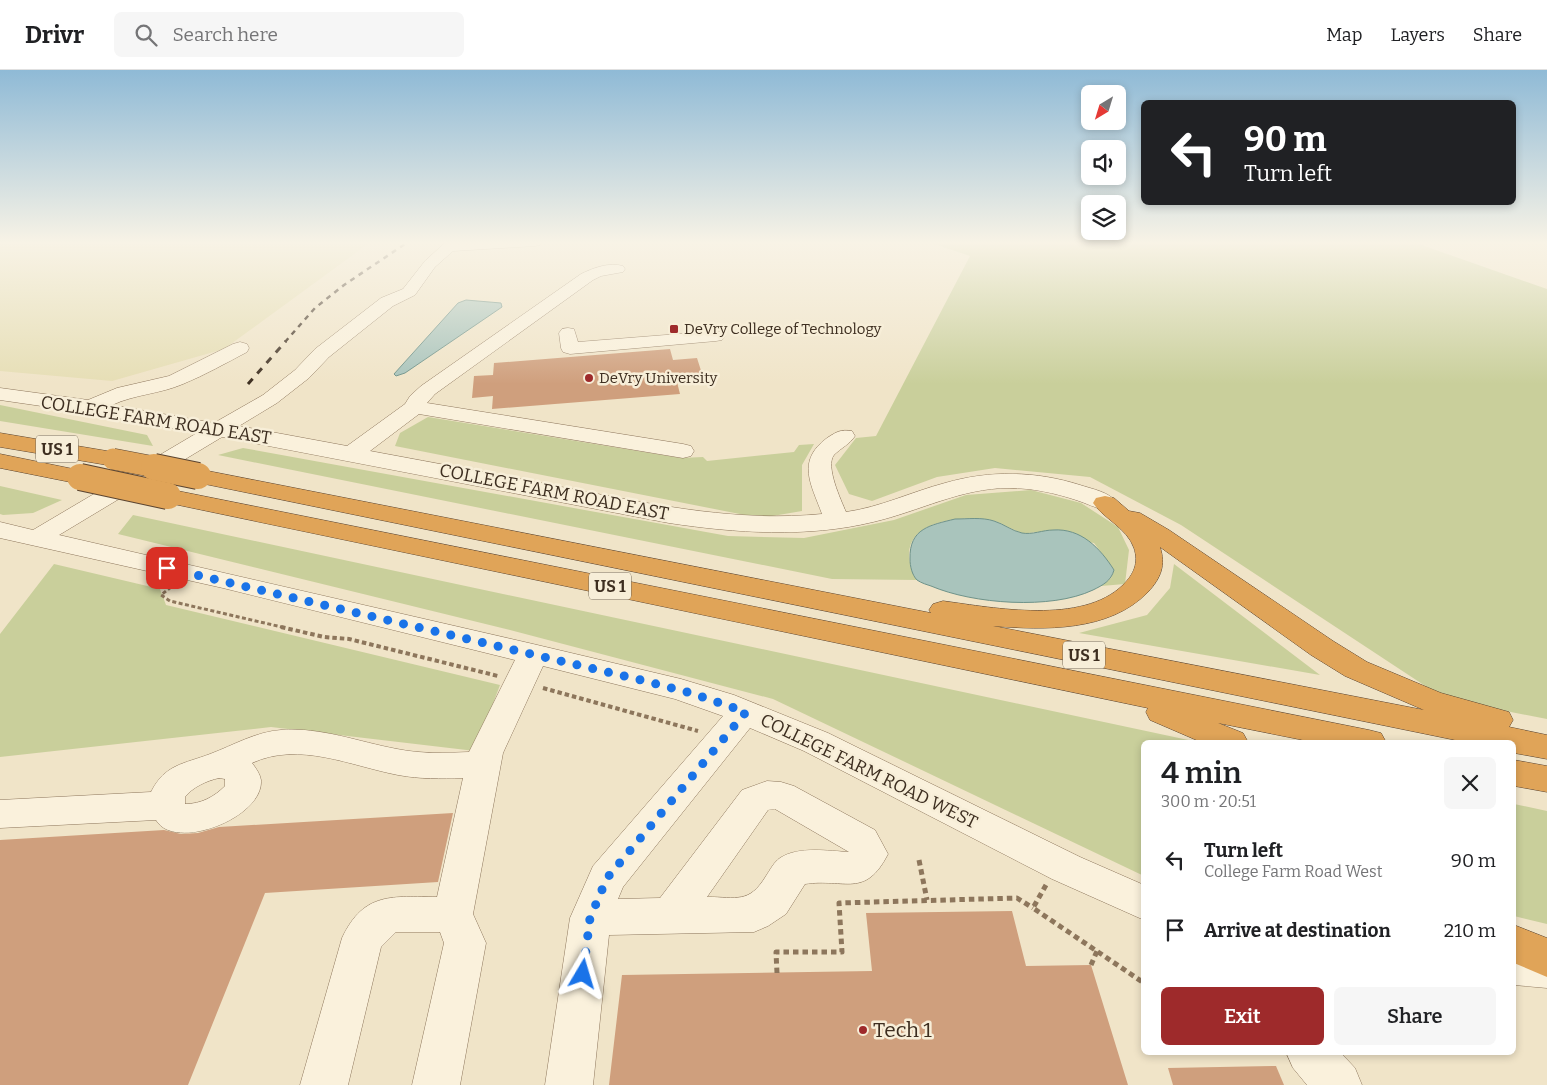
<!DOCTYPE html>
<html lang="en">
<head>
<meta charset="utf-8">
<style>
  :root { --surface:#fff; --page:#f6f6f6; --text:#202124; --muted:#757577; --line:#e0e0e0; --accent:#9e2a2b }
  body { margin:0; font-family:Bitter,serif; background:var(--page); color:var(--text); height:100vh; display:flex; flex-direction:column; font-size:19px; white-space:nowrap }
  * { box-sizing:border-box; margin:0 }
  p { font-size:16px; color:var(--muted) }
  .icon { flex:none; width:28px; height:28px; fill:none; stroke:currentColor; stroke-width:2; stroke-linecap:round; stroke-linejoin:round }
  .map { position:relative; flex:1; overflow:hidden }
  .panel { position:absolute; left:1141px; top:670px; width:375px; height:315px; display:flex; flex-direction:column; background:var(--surface); border-radius:8px; box-shadow:0 2px 8px #0003 }
  .panel>* { flex:none }
  .top-card { position:absolute; left:1141px; top:30px; width:375px; height:105px; border-radius:8px; box-shadow:0 2px 8px #0003; background:#202124; color:#fff; overflow:hidden }
  .needle { width:32px; rotate:218deg }
  .tools { position:absolute; left:1081px; top:15px; display:grid; gap:10px }
  .tools a { display:grid; place-items:center; width:45px; height:45px; border-radius:8px; background:var(--surface); box-shadow:0 2px 8px #0003; font-size:25px }
  .pin { position:absolute; display:grid; place-items:center; width:42px; height:42px; color:#fff; margin:-21px; border-radius:10px; box-shadow:0 2px 8px #0006 }
  .me { position:absolute; width:55px; margin:-28px; rotate:7deg; stroke-linejoin:round; filter:drop-shadow(0 0 4px #0008) }
  .turn { display:flex; align-items:center; gap:18px; height:105px; padding:0 20px; font-size:22px }
  .turn .icon { width:65px; height:65px; stroke-width:2.5 }
  .turn b { display:block; font-size:35px; line-height:42px }
  .round { display:grid; place-items:center; flex:none; width:52px; height:52px; border-radius:8px; background:var(--page) }
  .summary { display:flex; align-items:center; justify-content:space-between; height:85px; padding:0 20px }
  h1 { font-size:30px; font-weight:600; line-height:38px }
  .action { display:flex; gap:10px; margin-top:auto; padding:10px 20px }
  .action a { flex:1; height:58px; border-radius:8px; background:var(--accent); color:#fff; font-size:20px; font-weight:600; line-height:58px; text-align:center }
  .action a+a { background:var(--page); color:var(--text) }
  ul { padding:0; list-style:none }
  li { display:flex; align-items:center; gap:15px; height:70px; padding:0 20px }
  li div { flex:1 }
  li b { display:block; font-size:19px }
  li em { font-style:normal }
  header { display:flex; align-items:center; gap:30px; box-sizing:border-box; height:70px; padding:0 25px; background:var(--surface); border-bottom:1px solid var(--line) }
  header strong { font-size:24px }
  nav { display:flex; gap:28px; margin-inline-start:auto; font-size:18px }
  .search { width:350px; height:45px; background:var(--page); display:flex; align-items:center; gap:12px; box-sizing:border-box; padding:0 18px; border-radius:8px; color:var(--muted); font-size:19px }
  .map>svg:first-child { display:block }
  .farmland { fill:#e6deb5 }
  .green { fill:#c9cf9b }
  .water { fill:#a9c4bc; stroke:#6f938a }
  .building { fill:#cf9f7d }
  .lines { fill:none; stroke-linecap:round; stroke-linejoin:round }
  .minor-casing { stroke:#8d765c; stroke-width:1 }
  .highway-casing { stroke:#5b4430; stroke-width:1 }
  .path-far2 { stroke:#8d765c; stroke-width:3; stroke-dasharray:4 2.5; stroke-linecap:butt }
  .path-far1 { stroke:#8d765c; stroke-width:4; stroke-dasharray:4.5 3; stroke-linecap:butt }
  .path { stroke:#8d765c; stroke-width:5; stroke-dasharray:5.5 4; stroke-linecap:butt }
  .minor { fill:#faf1dc; fill-rule:evenodd }
  .highway { fill:#e0a458; fill-rule:evenodd }
  .rail-far1 { stroke:#3d2e20; stroke-width:2.5; stroke-dasharray:5 5; stroke-linecap:butt }
  .rail { stroke:#3d2e20; stroke-width:3; stroke-dasharray:7 7; stroke-linecap:butt }
  .highway-bridge-far1-casing { stroke:#5b4430; stroke-width:22; stroke-linecap:butt }
  .highway-bridge-casing { stroke:#5b4430; stroke-width:28; stroke-linecap:butt }
  .highway-bridge-far1 { stroke:#e0a458; stroke-width:21 }
  .highway-bridge { stroke:#e0a458; stroke-width:26 }
  .route { stroke:#1a73e8; stroke-width:9; stroke-dasharray:0 16.2 }
  .poi-dot { fill:#9e2a2b; stroke:#f7eed8; stroke-width:2 }
  .labels { text-anchor:middle; dominant-baseline:central; stroke-width:5; stroke-linejoin:round; paint-order:stroke }
  .far-poi-label { font-size:15px; fill:#3d2e20; stroke:#f7eed8; text-anchor:start }
  .shield { fill:#f7eed8; stroke:#756857; stroke-width:1 }
  .shield-label { font-size:16px; font-weight:bold; fill:#3d2e20 }
  .street-label { font-size:18px; fill:#3d2e20; stroke:#f7eed8 }
  .near-poi-label { font-size:21px; fill:#3d2e20; stroke:#f7eed8; text-anchor:start }
</style>
</head>
<body>
<header>
<strong>Drivr</strong>
<div class="search"><svg class="icon" aria-label="search" viewBox="0 0 24 24"><circle cx="10" cy="10" r="6"/><path d="M15 15l6 6"/></svg>Search here</div>
<nav><a>Map</a><a>Layers</a><a>Share</a></nav>
</header>
<div class="map">
<svg width="1547" height="1015" viewBox="0 0 1547 1015">
  <rect width="100%" height="100%" fill="#f0e4c8"/>
  <path class="farmland" d="M0,172H368V174L224,279L112,311L0,301Z"/>
  <g class="green">
    <path d="M928,172H1413L1547,219V649L1445,629L1181,455L1090,407L995,398L937,407L872,431L849,424L835,395L856,368L876,366L970,186Z"/>
    <path d="M0,335L147,365L153,376L0,351Z"/>
    <path d="M428,347L681,388L703,387L707,391L794,382L799,375L814,374L802,395V441L760,448L395,376L400,363Z"/>
    <path d="M243,378L728,466L804,468L894,450L966,425L1031,420L1081,433L1118,457L1129,480L1125,514L1101,516L1111,508L1114,500L1094,473C1076,470 1056,463 1037,462C1032,462 1027,464 1022,463C1011,460 1002,452 990,450C949,444 887,456 917,510L832,509L218,385Z"/>
    <path d="M0,416L62,430L33,443L3,445L0,444Z"/>
    <path d="M133,445L1193,671L1195,672H1144V806L773,629L510,560L118,464Z"/>
    <path d="M54,494L160,519L166,535L500,615L475,681L271,657L0,687V564Z"/>
    <path d="M1174,494L1320,605L1079,563L1147,545L1170,518Z"/>
    <path d="M1514,734L1547,741V854L1514,846Z"/>
  </g>
  <g class="water">
    <path d="M466,230L501,233L502,237L405,303L396,306L394,304L458,233Z"/>
    <path d="M955,449C968,449 982,447 994,451C1004,454 1012,461 1022,463C1032,465 1043,460 1053,460C1081,458 1100,478 1114,500C1111,511 1103,515 1093,520C1051,540 973,534 931,516C928,515 921,513 917,510C912,505 910,496 910,489C909,458 931,455 955,449Z"/>
  </g>
  <g class="building">
    <path d="M670,279L673,290L697,288L704,310L677,312L680,324L492,339L493,326L472,328L474,306L493,305L494,293Z"/>
    <path d="M453,743L438,812L265,823L188,1015H0V770L164,760L181,764L198,763L219,757Z"/>
    <path d="M1012,841L1026,896L1091,895L1128,1015H609L622,905L872,901L866,843Z"/>
    <path d="M1276,996L1284,1015H1173L1168,998Z"/>
  </g>
  <g class="lines">
    <g class="minor-casing">
      <g id="minor">
        <path d="M446,172H542L540,175L535,176L453,181L435,197L415,225L393,236L329,287L309,308L277,333L239,356L347,376L405,334L410,326L421,316L581,204C593,198 609,192 623,196L625,199L623,202L601,206L593,210L435,324L427,333L683,374L691,376L694,381L691,386L683,388L419,344L370,381C440,394 511,407 582,421C661,436 740,452 822,444C811,414 796,391 827,368C836,362 841,359 852,361L855,366C850,374 841,378 834,385C825,396 841,430 846,442C881,437 911,422 945,413C990,400 1036,401 1080,415C1092,419 1110,422 1117,433L1114,438L1105,440C1095,438 1086,433 1076,430C1055,423 1032,418 1009,418C961,418 920,441 873,452C807,468 736,463 669,453L222,367L59,465L533,574L681,609L734,625L828,663L1080,787L1144,815V850L1052,809L804,681L750,658L623,817L618,829L660,828L742,720L767,711L781,712L794,716L875,760L888,784C865,829 845,808 805,814L786,844L768,856L754,862L609,865L593,1015H545L570,848L593,796L723,646L675,629L543,596L503,683L473,844L486,873L460,1015H412L444,873L440,862H396L381,877L348,1015H300L342,868C364,821 393,827 437,827L463,708C441,709 420,709 398,705C351,696 299,671 252,693C256,698 260,704 261,710C264,748 174,782 156,750L0,758V730L151,722C165,694 184,694 210,684C234,675 255,662 281,660C321,657 359,672 397,679C421,684 445,683 469,682L515,590L223,518L0,468V452L33,460L197,363L90,343L0,330V318L88,330L117,318L169,306L233,274L240,272L247,274L249,278L247,282C226,293 205,305 183,314C160,324 136,324 112,335L214,353L263,325L295,300L315,279L381,228L403,219L425,191ZM219,708L225,709V716C214,727 201,734 185,734V727C193,717 206,711 219,708ZM775,739L849,782C829,781 798,776 780,788C774,792 770,800 766,806C749,834 737,827 707,827L768,740Z"/>
        <path d="M568,258L574,259L578,272L716,261L722,262L725,266L722,270L716,271L570,284L563,282L561,278L559,263L562,259Z"/>
        <path d="M1514,877L1547,880V918L1514,915Z"/>
        <path d="M1286,982H1340L1355,998L1362,1015H1307L1293,998Z"/>
      </g>
    </g>
    <g class="highway-casing">
      <g id="highway">
        <path d="M0,363L113,382L121,384L124,389L121,394L113,396L0,377Z"/>
        <path d="M0,384L88,402L92,407L88,412L80,414L0,398Z"/>
        <path d="M198,399L931,543L929,540L933,534L943,531C995,538 1082,555 1123,515C1134,504 1139,493 1134,478C1127,458 1104,449 1093,433L1096,428L1105,426L1114,428L1129,441L1140,443L1169,460L1333,571L1367,592L1441,623L1509,642L1513,650L1509,657L1547,665V689L1514,683V672H1465L190,411L186,406L190,401ZM1160,477L1311,585L1345,606L1424,640L993,556C1045,560 1109,562 1148,522C1161,508 1166,495 1160,477Z"/>
        <path d="M168,419L1369,660L1381,663L1386,672H1313L1218,653L1243,663L1248,672H1201L1150,650L1146,642L1148,638L159,431L156,426L159,421Z"/>
        <path d="M1514,690L1547,696V722L1514,716Z"/>
        <path d="M1514,855L1547,868V907L1514,893Z"/>
      </g>
    </g>
    <path class="path-far2" d="M171,517L161,525L170,531L286,558"/>
    <g class="path-far1">
      <path d="M281,557L324,567L349,569L498,606"/>
      <path d="M543,618L698,661"/>
    </g>
    <g class="path">
      <path d="M919,790L927,830"/>
      <path d="M1046,815L1033,838L1144,913"/>
      <path d="M1091,895L1097,881"/>
      <path d="M777,903L776,882H842L839,833L1017,828L1033,838"/>
    </g>
    <use href="#minor" class="minor"/>
    <use href="#highway" class="highway"/>
    <path class="rail-far1" d="M285,272L315,238L344,215L408,172"/>
    <path class="rail" d="M248,314L286,271"/>
    <g class="highway-bridge-far1-casing">
      <path id="highway-bridge-far1" d="M113,389L160,398"/>
    </g>
    <g class="highway-bridge-casing">
      <g id="highway-bridge">
        <path d="M154,397L198,406"/>
        <path d="M80,407L168,426"/>
      </g>
    </g>
    <use href="#highway-bridge-far1" class="highway-bridge-far1"/>
    <use href="#highway-bridge" class="highway-bridge"/>
  </g>
  <linearGradient id="sky" x2="0" y2="1"><stop stop-color="#8fbad6"/><stop offset="0.55" stop-color="#f8f3e6"/><stop offset="1" stop-color="#f8f3e6" stop-opacity="0"/></linearGradient>
  <rect width="1547" height="314" fill="url(#sky)"/>
  <g class="lines">
    <path class="route" d="M167,498L641,610L691,623L746,642L607,808L590,848L583,904"/>
  </g>
  <g class="poi-dot">
    <rect x="669" y="254" width="10" height="10" rx="2.5"/>
    <circle cx="589" cy="308" r="5"/>
    <circle cx="863" cy="960" r="5"/>
  </g>
  <g class="labels">
    <g class="far-poi-label">
      <text x="684" y="259">DeVry College of Technology</text>
      <text x="599" y="308">DeVry University</text>
    </g>
    <g class="shield">
      <rect x="36" y="365.5" width="42" height="27" rx="4"/>
      <rect x="589" y="502.5" width="42" height="27" rx="4"/>
      <rect x="1063" y="571.5" width="42" height="27" rx="4"/>
    </g>
    <g class="shield-label">
      <text x="57" y="379">US 1</text>
      <text x="610" y="516">US 1</text>
      <text x="1084" y="585">US 1</text>
    </g>
    <g class="street-label">
      <text transform="translate(156 350) rotate(9)">COLLEGE FARM ROAD EAST</text>
      <text transform="translate(554 422) rotate(11)">COLLEGE FARM ROAD EAST</text>
      <text transform="translate(869 701) rotate(26)">COLLEGE FARM ROAD WEST</text>
    </g>
    <g class="near-poi-label">
      <text x="873" y="960">Tech 1</text>
    </g>
  </g>
</svg>
<div class="tools">
<a><svg class="needle" viewBox="-14 -14 28 28"><path d="M0-13l5 13h-10z" fill="#e53935"/><path d="M0 13l5-13h-10z" fill="#757577"/></svg></a>
<a><svg class="icon" aria-label="sound" viewBox="0 0 24 24"><path d="M4 9h4l5-4v14l-5-4H4zM17 9q2 3 0 6"/></svg></a>
<a><svg class="icon" aria-label="layers" viewBox="0 0 24 24"><path d="M12 4l9 5-9 5-9-5zM3 14l9 5 9-5"/></svg></a>
</div>
<div class="pin" style="left:167px;top:498px;background:#d93025"><svg class="icon" aria-label="arrive" viewBox="0 0 24 24"><path d="M6 21V4h12l-3 4 3 4H6"/></svg></div>
<svg class="me" style="left:583px;top:904px" viewBox="-20 -20 40 40"><path d="M0-17L14 15 0 8-14 15z" fill="#1a73e8" stroke="#fff" stroke-width="4"/></svg>
<div class="top-card">
<div class="turn"><svg class="icon" aria-label="left" viewBox="0 0 24 24"><path d="M17 20v-9H6M10 6l-5 5 5 5"/></svg><div><b>90 m</b>Turn left</div></div>
</div>
<section class="panel">
<div class="summary"><div><h1>4 min</h1><p>300 m · 20:51</p></div><a class="round"><svg class="icon" aria-label="close" viewBox="0 0 24 24"><path d="M6 6l12 12M18 6L6 18"/></svg></a></div>
<ul>
<li><svg class="icon" aria-label="left" viewBox="0 0 24 24"><path d="M17 20v-9H6M10 6l-5 5 5 5"/></svg><div><b>Turn left</b><p>College Farm Road West</p></div><em>90 m</em></li>
<li><svg class="icon" aria-label="arrive" viewBox="0 0 24 24"><path d="M6 21V4h12l-3 4 3 4H6"/></svg><div><b>Arrive at destination</b></div><em>210 m</em></li>
</ul>
<div class="action"><a>Exit</a><a>Share</a></div>
</section>
</div>
</body>
</html>
